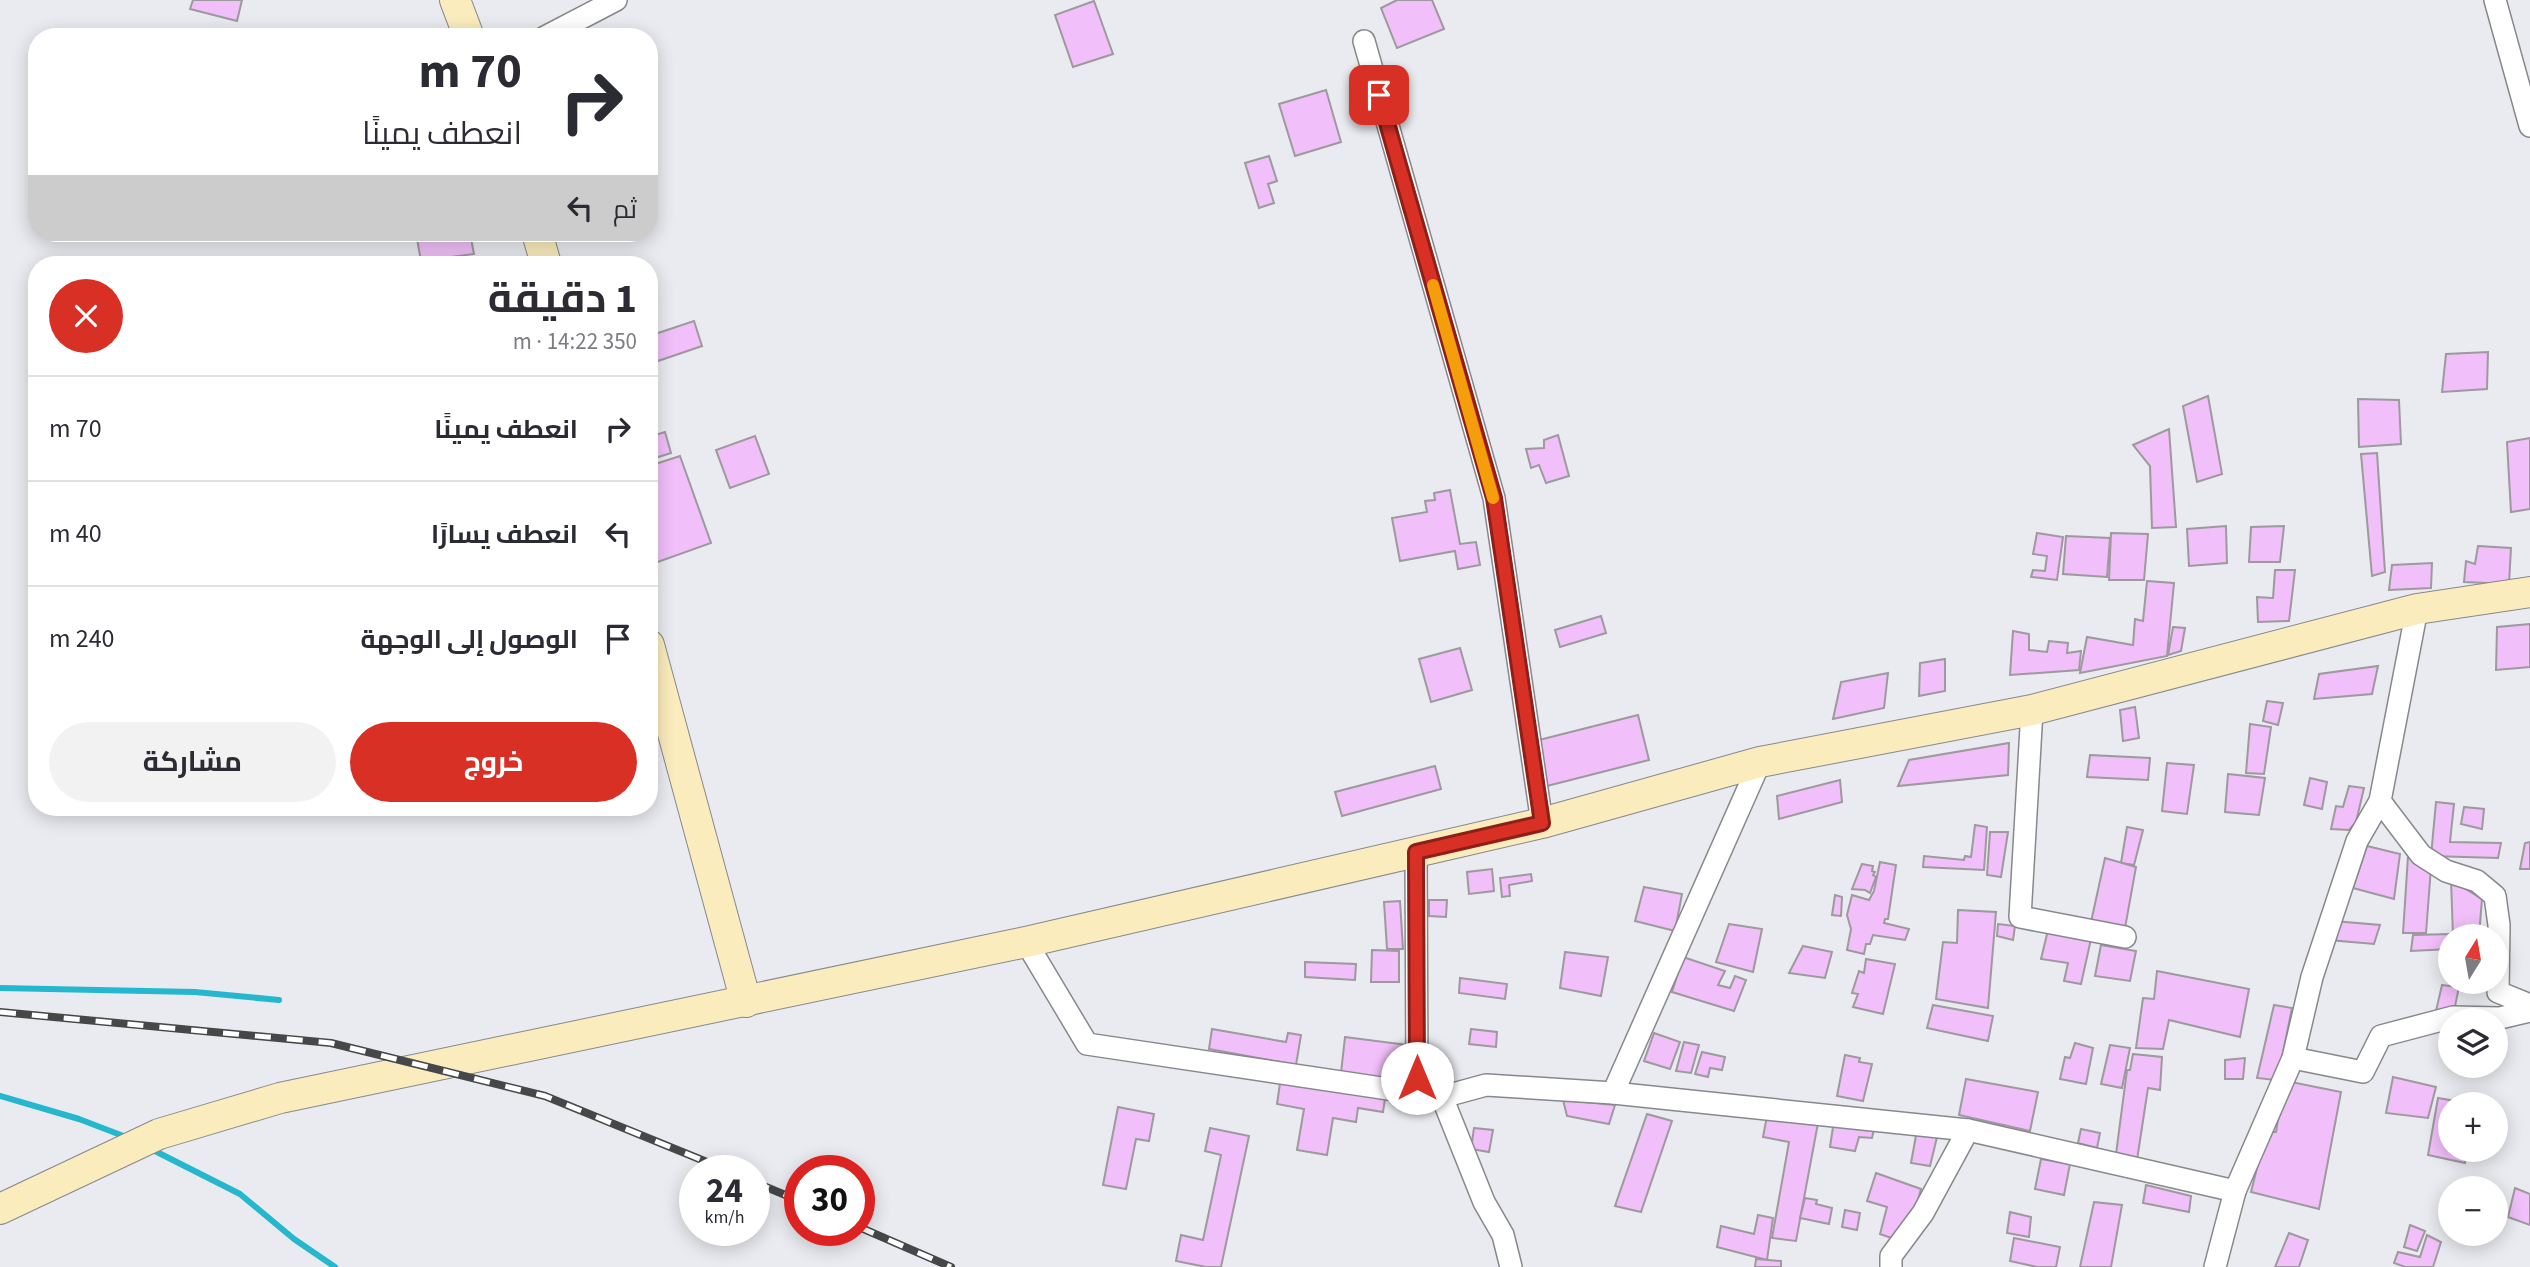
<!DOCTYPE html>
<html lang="ar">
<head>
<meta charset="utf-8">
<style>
  :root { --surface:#fff; --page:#f2f2f3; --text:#2b2b33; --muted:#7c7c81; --line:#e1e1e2; --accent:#d93025 }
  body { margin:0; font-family:"Source Sans 3",Cairo,sans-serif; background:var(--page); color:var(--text); direction:rtl; height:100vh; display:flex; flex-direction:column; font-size:26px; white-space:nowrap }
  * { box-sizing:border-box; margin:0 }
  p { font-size:23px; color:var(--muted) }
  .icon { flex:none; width:38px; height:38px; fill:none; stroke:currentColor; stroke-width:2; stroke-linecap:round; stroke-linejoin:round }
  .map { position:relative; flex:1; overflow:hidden; direction:ltr }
  .sheet { position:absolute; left:28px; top:256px; width:630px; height:560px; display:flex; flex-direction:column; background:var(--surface); border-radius:28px; box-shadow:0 4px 18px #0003; direction:rtl }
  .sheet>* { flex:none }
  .guide { position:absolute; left:28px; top:28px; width:630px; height:214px; border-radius:28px; box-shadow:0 4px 18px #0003; direction:rtl; background:#fff; color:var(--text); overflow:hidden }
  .needle { width:46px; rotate:11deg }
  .buttons { position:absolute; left:2438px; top:924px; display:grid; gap:14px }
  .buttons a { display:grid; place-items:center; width:70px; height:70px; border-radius:50%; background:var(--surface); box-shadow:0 4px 18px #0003; font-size:35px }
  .speed { position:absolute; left:679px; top:1155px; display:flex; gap:14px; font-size:35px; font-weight:700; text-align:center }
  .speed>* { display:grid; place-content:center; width:91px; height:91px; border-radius:50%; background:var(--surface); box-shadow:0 4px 18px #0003; line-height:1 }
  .speed small { font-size:18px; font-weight:400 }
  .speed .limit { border:10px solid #d22; background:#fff; color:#111 }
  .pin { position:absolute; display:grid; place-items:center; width:60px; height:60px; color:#fff; margin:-30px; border-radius:14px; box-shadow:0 4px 10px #0006 }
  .me { position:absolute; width:77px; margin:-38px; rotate:0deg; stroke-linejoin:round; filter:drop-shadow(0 0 5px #0008) }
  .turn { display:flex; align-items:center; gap:24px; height:147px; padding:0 21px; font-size:32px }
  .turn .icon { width:91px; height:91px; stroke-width:2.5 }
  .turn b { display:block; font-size:49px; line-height:60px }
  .then { display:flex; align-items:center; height:66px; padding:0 21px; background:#0003; gap:14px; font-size:26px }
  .round { display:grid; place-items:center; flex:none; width:74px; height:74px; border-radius:37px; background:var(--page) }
  .headline { display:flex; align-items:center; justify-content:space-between; height:119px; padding:0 21px }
  h1 { font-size:42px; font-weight:700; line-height:52px }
  .cta { display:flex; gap:14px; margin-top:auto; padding:14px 21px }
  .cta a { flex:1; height:80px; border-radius:42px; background:var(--accent); color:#fff; font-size:28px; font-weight:700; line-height:80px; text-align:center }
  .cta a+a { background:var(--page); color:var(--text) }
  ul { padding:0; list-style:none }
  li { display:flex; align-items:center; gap:21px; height:105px; padding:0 21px; border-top:2px solid var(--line) }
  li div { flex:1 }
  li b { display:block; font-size:26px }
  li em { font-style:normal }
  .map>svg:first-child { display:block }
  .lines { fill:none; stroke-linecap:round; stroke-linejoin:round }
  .stream { stroke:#24b7cd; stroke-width:6 }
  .building { fill:#f1bff9; stroke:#9d999d; stroke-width:2 }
  .street-casing { stroke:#87888d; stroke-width:24 }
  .secondary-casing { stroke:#87888d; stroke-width:32 }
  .street { stroke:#fff; stroke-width:21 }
  .secondary { stroke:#faecbc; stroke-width:30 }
  .rail-casing { stroke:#464749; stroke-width:8 }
  .rail { stroke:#fff; stroke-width:5; stroke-dasharray:16; stroke-linecap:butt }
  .route-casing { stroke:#8d1f18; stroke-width:18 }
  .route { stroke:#d93025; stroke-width:12 }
  .slow { stroke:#f59e0b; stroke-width:12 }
</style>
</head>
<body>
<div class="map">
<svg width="2530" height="1267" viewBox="0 0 2530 1267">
  <rect width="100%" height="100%" fill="#eaebf0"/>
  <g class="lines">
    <g class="stream">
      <path d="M0,988L195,992L279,1000"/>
      <path d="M0,1096L79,1119L126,1137"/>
      <path d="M149,1148L240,1194L294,1239L335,1267"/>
    </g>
  </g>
  <g class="building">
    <path d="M193,0H242L237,21L190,9Z"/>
    <path d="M1397,0H1432L1444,29L1397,48L1381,8Z"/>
    <path d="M1094,1L1113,54L1073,67L1055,15Z"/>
    <path d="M1326,90L1341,142L1295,156L1279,104Z"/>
    <path d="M1269,156L1277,181L1268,184L1274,203L1259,208L1245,163Z"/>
    <path d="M416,233H470L474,254L421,261Z"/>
    <path d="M694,321L702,346L649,364V336Z"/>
    <path d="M2488,352L2487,389L2442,392L2446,354Z"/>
    <path d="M2208,396L2222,474L2197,482L2183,406Z"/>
    <path d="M2358,399L2399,400L2401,444L2359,447Z"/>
    <path d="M2169,429L2176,527L2152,528L2150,466L2133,445Z"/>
    <path d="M665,432L671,453L649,460V437Z"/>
    <path d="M1558,435L1569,476L1546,483L1539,465L1531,468L1526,449L1544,448V440Z"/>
    <path d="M755,436L769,474L730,488L716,450Z"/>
    <path d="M2530,438V509L2511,512L2507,442Z"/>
    <path d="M2377,453L2385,572L2372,576L2361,454Z"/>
    <path d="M680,456L711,543L655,563L649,547V466Z"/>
    <path d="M1450,490L1460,544L1476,542L1480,565L1458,569L1455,551L1400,561L1392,518L1427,512L1425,501L1435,500L1434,493Z"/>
    <path d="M2226,526L2227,563L2189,566L2187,529Z"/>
    <path d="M2284,526L2280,562H2249L2251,527Z"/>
    <path d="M2037,533L2063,537L2057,580L2031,577L2033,570L2045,571L2047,556L2033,554Z"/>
    <path d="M2111,533L2148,534L2144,580H2109Z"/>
    <path d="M2066,536L2110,538L2107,577L2063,574Z"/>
    <path d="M2478,546L2511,548L2509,584L2464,582L2466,561L2475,564Z"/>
    <path d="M2432,563L2431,588L2389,590L2392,565Z"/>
    <path d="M2275,570H2295L2289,621L2258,622L2257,597L2273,598Z"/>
    <path d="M2147,581L2174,583L2167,656L2080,673L2087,637L2133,645L2135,619L2143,621Z"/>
    <path d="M1601,616L1606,633L1560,647L1555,630Z"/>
    <path d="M2530,624V667L2496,670L2497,627Z"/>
    <path d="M2173,627L2185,628L2181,651L2168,655Z"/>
    <path d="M2013,631L2029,634V650L2047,652L2049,641L2068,643L2067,653L2081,651L2079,670L2010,675Z"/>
    <path d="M1460,648L1472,690L1431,702L1419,659Z"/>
    <path d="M1945,659V691L1919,696L1920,663Z"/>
    <path d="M2378,666L2372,694L2314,699L2319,674Z"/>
    <path d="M1888,673L1884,708L1833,719L1841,682Z"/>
    <path d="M2267,701L2283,703L2278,725L2263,721Z"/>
    <path d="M2135,707L2139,738L2123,741L2120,710Z"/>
    <path d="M1638,715L1649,760L1547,786L1535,741Z"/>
    <path d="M2250,724L2271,727L2264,774L2246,773Z"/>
    <path d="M2009,743L2008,775L1898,786L1909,760Z"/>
    <path d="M2090,755L2150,758L2148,780L2087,777Z"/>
    <path d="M2167,763L2194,765L2187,814L2162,811Z"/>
    <path d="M1435,766L1441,789L1342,816L1335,792Z"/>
    <path d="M2228,774L2265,778L2259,815L2225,812Z"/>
    <path d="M2310,778L2327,782L2322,809L2304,805Z"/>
    <path d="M1840,780L1842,802L1779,819L1777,796Z"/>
    <path d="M2349,786L2364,788L2356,822L2349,830L2331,829L2336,806L2343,807Z"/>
    <path d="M2436,802L2454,804L2450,842L2501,843L2498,858L2431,856Z"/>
    <path d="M2464,807L2484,809L2482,829L2461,824Z"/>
    <path d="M1975,825L1987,827L1984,870L1923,867L1924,856L1964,860L1965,856L1971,857Z"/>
    <path d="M2127,827L2143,830L2134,865L2121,863Z"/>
    <path d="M1990,832H2008L2001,877L1987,875Z"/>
    <path d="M2530,842V869H2520L2525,843Z"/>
    <path d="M2367,846L2400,854L2394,899L2353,888Z"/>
    <path d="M2408,856L2431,867L2426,933H2403Z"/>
    <path d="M2105,858L2136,867L2125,928L2091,922Z"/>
    <path d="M1880,862L1896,865L1888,919H1885L1884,923L1909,929L1905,940L1873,935L1870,944H1866L1864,954L1847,950L1851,929L1847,915L1852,895L1869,900L1874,891Z"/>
    <path d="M1862,864L1873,866L1872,871L1875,872L1873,875L1876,877L1870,893L1865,890L1852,889Z"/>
    <path d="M1492,869L1494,891L1469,894L1467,872Z"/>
    <path d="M1531,874L1532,881L1509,885L1510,896L1502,897L1500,878Z"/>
    <path d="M2451,880L2482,899L2479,936H2453Z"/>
    <path d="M1644,887L1682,894L1675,931L1635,921Z"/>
    <path d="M1835,895L1842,897L1841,916L1832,915Z"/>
    <path d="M1429,900H1447L1446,917L1429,916Z"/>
    <path d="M1400,901L1403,949H1387L1384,902Z"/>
    <path d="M1958,910L1996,912L1988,1008L1936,999L1943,942L1957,943Z"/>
    <path d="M2334,921L2380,925L2374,944L2329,940Z"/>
    <path d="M1729,924L1762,929L1753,972L1716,962Z"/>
    <path d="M1998,924L2015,926L2013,940L1997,936Z"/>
    <path d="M2048,930L2091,939L2081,984L2064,981L2068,963L2041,959Z"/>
    <path d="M2450,934V949L2411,951L2413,935Z"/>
    <path d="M2101,945L2136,951L2130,981L2095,976Z"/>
    <path d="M1803,946L1832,952L1825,978L1789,973Z"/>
    <path d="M1372,950L1399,951V982H1371Z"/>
    <path d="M1565,952L1608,957L1601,996L1560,988Z"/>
    <path d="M1683,957L1725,971L1718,985L1730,988L1735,976L1746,980L1734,1011L1672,992Z"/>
    <path d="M1866,959L1895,964L1883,1014L1853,1007L1858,994L1852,993L1859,971L1864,973Z"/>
    <path d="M1305,962L1356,964L1355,980L1305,977Z"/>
    <path d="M2157,971L2249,989L2240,1037L2169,1020L2163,1049L2136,1048L2143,998L2154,999Z"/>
    <path d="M1460,978L1507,984L1505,999L1459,993Z"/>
    <path d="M2442,985L2459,987L2454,1011L2435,1015Z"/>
    <path d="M1933,1005L1993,1016L1988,1041L1927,1028Z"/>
    <path d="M2274,1005L2292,1008L2280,1067L2275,1080L2257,1078Z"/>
    <path d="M1212,1029L1286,1042L1288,1033L1301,1035L1296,1065L1209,1049Z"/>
    <path d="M1471,1029L1497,1032L1496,1047L1469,1044Z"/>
    <path d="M1654,1033L1680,1042L1670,1069L1644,1061Z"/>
    <path d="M1345,1037L1408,1045L1404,1081L1341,1073Z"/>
    <path d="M1684,1042L1699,1045L1691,1073L1676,1071Z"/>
    <path d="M2075,1043L2093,1048L2086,1084L2060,1079L2065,1057L2070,1058Z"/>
    <path d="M2110,1045L2130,1048L2122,1088L2101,1084Z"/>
    <path d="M1702,1052L1725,1057L1722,1070L1710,1068L1708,1077L1695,1074Z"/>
    <path d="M2133,1054L2162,1057L2160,1090L2148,1088L2137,1160L2116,1154L2127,1070H2130Z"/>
    <path d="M1845,1055L1860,1058L1859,1062L1872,1064L1863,1101L1837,1096Z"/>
    <path d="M2245,1058L2243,1079H2225V1060Z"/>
    <path d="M2393,1077L2436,1087L2428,1118L2386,1113Z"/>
    <path d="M1966,1079L2038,1092L2030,1131L1959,1115Z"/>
    <path d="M2291,1082L2341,1092L2319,1209L2251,1192L2266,1132H2276L2282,1095H2288Z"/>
    <path d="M1280,1083L1385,1099L1383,1112L1358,1108L1356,1122L1333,1118L1327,1155L1297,1150L1304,1109L1277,1104Z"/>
    <path d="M2438,1098L2473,1104H2450V1150H2467L2465,1163L2428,1155Z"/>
    <path d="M1563,1100L1615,1105L1609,1124L1567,1116Z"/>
    <path d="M1118,1107L1154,1114L1149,1141L1136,1139L1126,1189L1103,1185Z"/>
    <path d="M1647,1114L1672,1121L1641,1212L1615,1206Z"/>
    <path d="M1767,1116L1818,1123L1796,1241L1772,1238L1789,1142L1763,1137Z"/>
    <path d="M1834,1120L1875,1125L1872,1138L1859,1137L1855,1151L1830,1147Z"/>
    <path d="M1210,1128L1249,1136L1221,1267H1206L1176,1261L1181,1235L1203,1240L1221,1155L1205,1151Z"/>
    <path d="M1474,1128L1493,1130L1489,1152L1471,1149Z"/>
    <path d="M2081,1129L2100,1133L2097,1148L2078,1143Z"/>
    <path d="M1917,1130L1938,1133L1930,1166L1911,1163Z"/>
    <path d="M2041,1159L2070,1164L2064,1195L2035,1189Z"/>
    <path d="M1876,1173L1921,1189L1912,1222L1901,1224L1897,1240L1880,1234L1887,1207L1867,1201Z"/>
    <path d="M2146,1185L2191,1196L2189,1212L2143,1203Z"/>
    <path d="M2515,1188L2530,1194V1225L2508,1217Z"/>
    <path d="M1805,1198L1817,1200L1816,1204L1832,1208L1829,1224L1800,1218Z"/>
    <path d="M2094,1202L2122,1205L2111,1267H2080Z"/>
    <path d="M1845,1210L1860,1213L1857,1230L1842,1227Z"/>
    <path d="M2010,1212L2031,1217L2029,1237L2007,1233Z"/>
    <path d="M1758,1215L1773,1218L1767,1260L1717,1247L1721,1226L1754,1234Z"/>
    <path d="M2410,1225L2425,1231L2417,1251L2404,1247Z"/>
    <path d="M2289,1233L2308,1240L2299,1267H2275Z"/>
    <path d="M2427,1235L2441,1242L2433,1267H2405L2394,1263L2398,1252L2420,1257Z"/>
    <path d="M2014,1238L2060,1247L2056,1267H2037L2010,1261Z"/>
    <path d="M1756,1259L1781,1261V1267H1755Z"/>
  </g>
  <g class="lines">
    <g class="street-casing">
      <g id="street">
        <path d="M2495,0L2530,126"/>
        <path d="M545,37L616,0"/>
        <path d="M1364,41L1494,498L1542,823"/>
        <path d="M2032,710L2020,917L2125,937"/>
        <path d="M2380,801L2421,855L2446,871L2477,881L2495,896L2499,925L2498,992L2530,1005"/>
        <path d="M1416,852L1417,1078L1442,1097L1484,1202L1503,1235L1511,1267"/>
        <path d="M1026,942L1087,1044L1442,1097L1486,1085L1613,1093L1968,1130L2235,1191"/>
        <path d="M2293,1058L2363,1072L2381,1036L2453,1017L2500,1018L2530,1011"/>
        <path d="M1613,1093L1760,762"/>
        <path d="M1891,1267V1256L1923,1213L1968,1130"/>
        <path d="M2215,1267L2235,1191L2293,1058L2312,977L2357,841L2380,801L2417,609"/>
      </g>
    </g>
    <g class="secondary-casing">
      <g id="secondary">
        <path d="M455,0L469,37"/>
        <path d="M537,233L546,264"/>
        <path d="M649,645L746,1002"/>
        <path d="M0,1209L159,1134L280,1098L1026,942L1542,823L1760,762L2032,710L2417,609L2530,592"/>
      </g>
    </g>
    <use href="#street" class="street"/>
    <use href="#secondary" class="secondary"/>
    <g class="rail-casing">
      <g id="rail">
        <path d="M0,1012L331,1043L545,1096L729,1171"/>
        <path d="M754,1182L800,1201"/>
        <path d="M859,1227L951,1267"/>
      </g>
    </g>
    <use href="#rail" class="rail"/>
  </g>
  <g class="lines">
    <g class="route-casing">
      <path id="route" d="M1379,95L1494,498L1542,823L1416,852L1417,1078"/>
    </g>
    <use href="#route" class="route"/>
    <path class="slow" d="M1433,285L1493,498"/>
  </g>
</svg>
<div class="buttons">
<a><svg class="needle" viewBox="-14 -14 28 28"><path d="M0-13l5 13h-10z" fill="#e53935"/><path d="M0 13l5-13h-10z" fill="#7c7c81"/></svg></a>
<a><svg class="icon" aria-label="layers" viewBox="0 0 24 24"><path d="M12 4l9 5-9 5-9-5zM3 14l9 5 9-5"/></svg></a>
<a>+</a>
<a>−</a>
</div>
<div class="speed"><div>24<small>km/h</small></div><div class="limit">30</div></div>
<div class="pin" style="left:1379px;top:95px;background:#d93025"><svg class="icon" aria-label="arrive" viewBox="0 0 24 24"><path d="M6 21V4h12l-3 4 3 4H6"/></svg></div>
<svg class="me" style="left:1417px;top:1078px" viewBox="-20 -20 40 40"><circle r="19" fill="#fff"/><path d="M0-13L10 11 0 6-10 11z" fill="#d93025"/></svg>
<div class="guide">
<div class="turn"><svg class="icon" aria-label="right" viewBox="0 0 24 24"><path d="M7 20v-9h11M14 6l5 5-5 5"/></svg><div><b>70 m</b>انعطف يمينًا</div></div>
<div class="then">ثم<svg class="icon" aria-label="left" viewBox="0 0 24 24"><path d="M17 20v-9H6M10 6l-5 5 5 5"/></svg></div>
</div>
<section class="sheet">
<div class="headline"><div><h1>1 دقيقة</h1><p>350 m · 14:22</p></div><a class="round" style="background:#d93025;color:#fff"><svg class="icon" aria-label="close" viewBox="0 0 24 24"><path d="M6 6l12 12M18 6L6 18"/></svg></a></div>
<ul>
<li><svg class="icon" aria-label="right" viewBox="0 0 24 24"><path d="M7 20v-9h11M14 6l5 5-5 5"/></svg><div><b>انعطف يمينًا</b></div><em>70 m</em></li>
<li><svg class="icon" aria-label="left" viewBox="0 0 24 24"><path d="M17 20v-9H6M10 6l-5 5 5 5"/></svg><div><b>انعطف يسارًا</b></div><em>40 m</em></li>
<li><svg class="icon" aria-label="arrive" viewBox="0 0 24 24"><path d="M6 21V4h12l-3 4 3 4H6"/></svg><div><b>الوصول إلى الوجهة</b></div><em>240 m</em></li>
</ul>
<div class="cta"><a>خروج</a><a>مشاركة</a></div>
</section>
</div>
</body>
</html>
